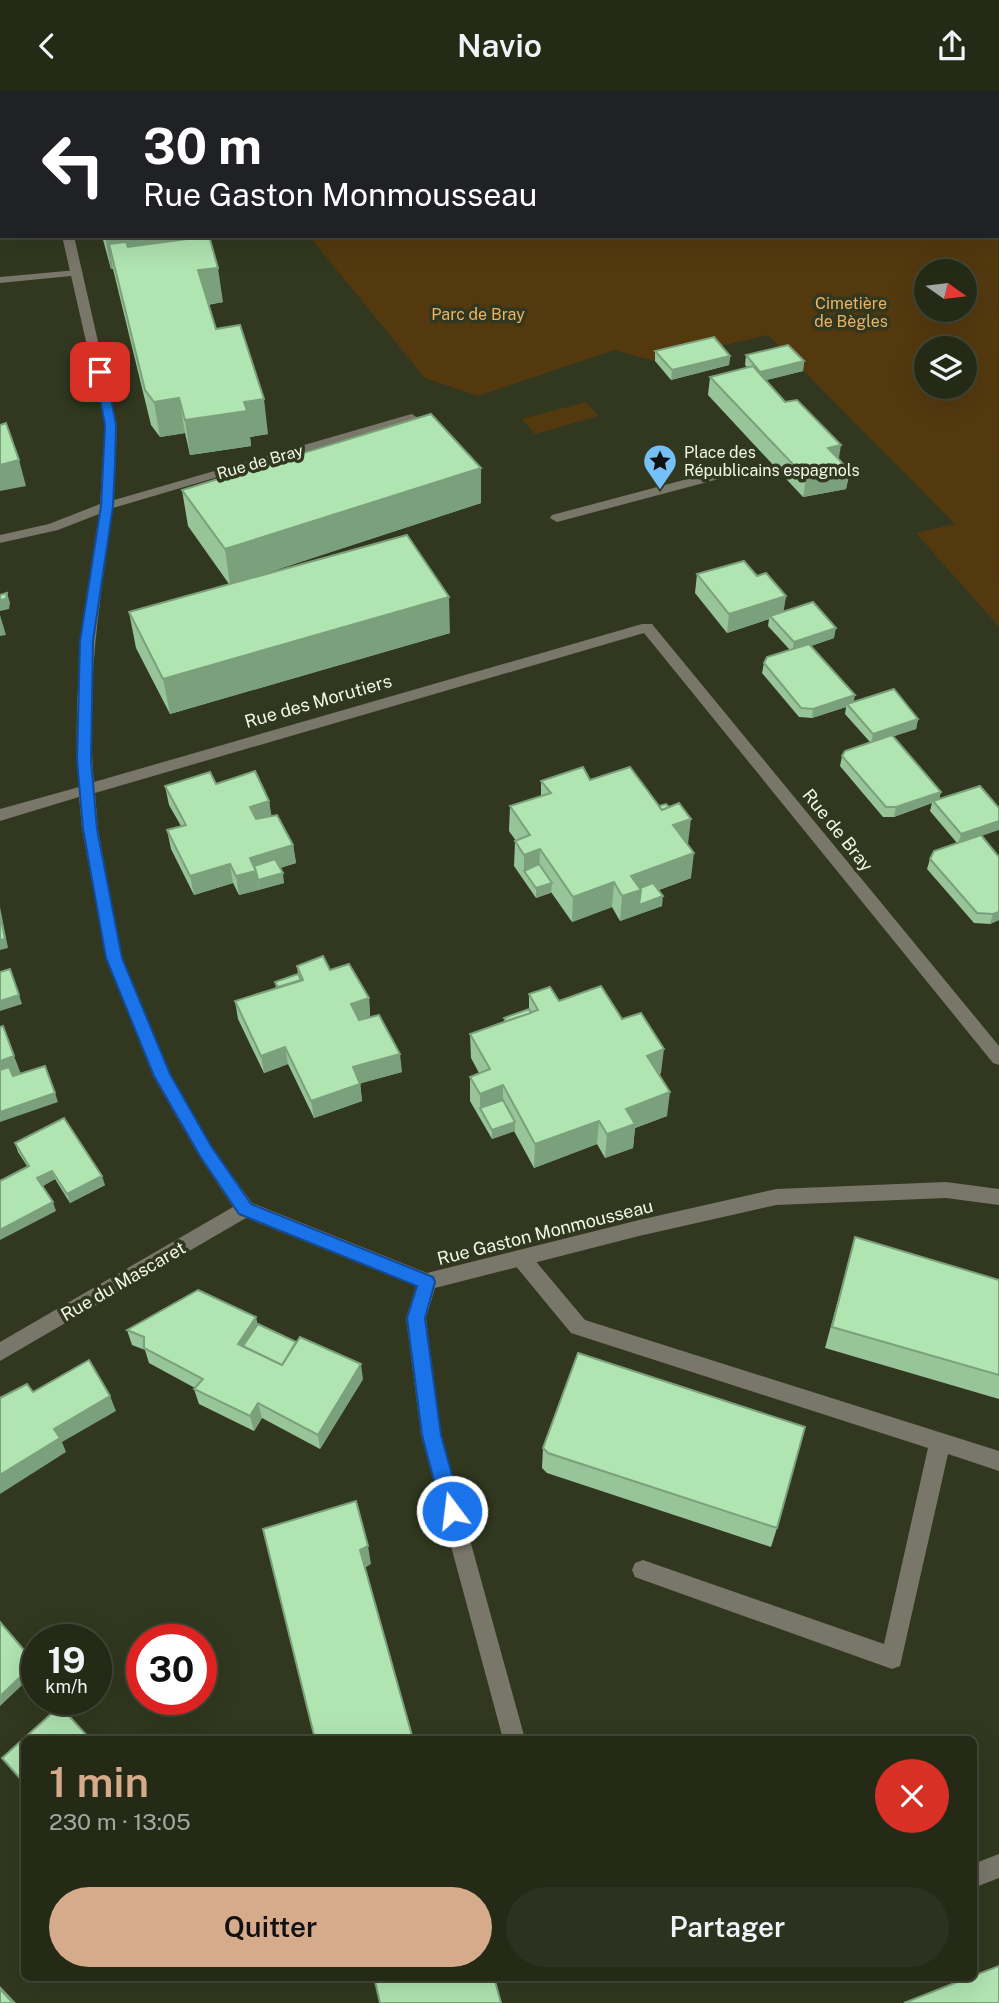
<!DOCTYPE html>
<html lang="fr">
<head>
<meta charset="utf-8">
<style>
  :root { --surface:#252a17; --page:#2d3220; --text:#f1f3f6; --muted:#a3a7a1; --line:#424636; --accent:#d6ab8b }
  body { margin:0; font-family:"Public Sans",sans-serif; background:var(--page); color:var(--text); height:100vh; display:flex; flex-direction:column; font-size:26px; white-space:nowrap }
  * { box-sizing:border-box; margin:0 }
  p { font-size:23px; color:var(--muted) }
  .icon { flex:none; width:38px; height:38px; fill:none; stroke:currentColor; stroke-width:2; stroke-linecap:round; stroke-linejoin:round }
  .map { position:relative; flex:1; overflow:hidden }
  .panel { position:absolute; left:21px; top:1645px; width:956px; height:245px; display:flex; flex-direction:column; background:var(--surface); border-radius:10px; box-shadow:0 7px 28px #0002,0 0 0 2px var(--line) }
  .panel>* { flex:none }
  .banner { position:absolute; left:0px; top:0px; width:999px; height:147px; box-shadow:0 7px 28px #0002,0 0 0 2px var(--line); background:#202124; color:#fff; overflow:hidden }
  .needle { width:46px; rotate:104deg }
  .tools { position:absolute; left:914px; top:168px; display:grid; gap:14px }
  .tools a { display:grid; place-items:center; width:63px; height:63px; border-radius:50%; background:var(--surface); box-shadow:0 7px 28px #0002,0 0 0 2px var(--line); font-size:35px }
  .speed { position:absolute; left:21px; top:1533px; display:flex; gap:14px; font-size:35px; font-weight:700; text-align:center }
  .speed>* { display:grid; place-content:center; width:91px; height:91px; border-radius:50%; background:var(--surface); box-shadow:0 7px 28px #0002,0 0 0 2px var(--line); line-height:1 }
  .speed small { font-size:18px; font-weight:400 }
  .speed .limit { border:10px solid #d22; background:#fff; color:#111 }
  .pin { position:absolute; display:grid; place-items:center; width:60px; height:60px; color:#fff; margin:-30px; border-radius:14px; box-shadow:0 4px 10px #0006 }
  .me { position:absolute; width:77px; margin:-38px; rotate:345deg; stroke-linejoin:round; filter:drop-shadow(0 0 5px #0008) }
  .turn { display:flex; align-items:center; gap:24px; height:147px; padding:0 28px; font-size:32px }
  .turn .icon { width:91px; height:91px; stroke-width:2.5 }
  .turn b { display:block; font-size:49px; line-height:60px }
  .round { display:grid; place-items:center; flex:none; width:74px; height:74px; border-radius:37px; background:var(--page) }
  .overview { display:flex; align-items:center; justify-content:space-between; height:119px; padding:0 28px }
  h1 { font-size:42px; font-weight:600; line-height:52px; color:var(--accent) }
  .button { display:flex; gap:14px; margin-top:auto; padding:14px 28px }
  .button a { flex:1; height:80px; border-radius:42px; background:var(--accent); color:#111; font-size:28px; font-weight:600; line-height:80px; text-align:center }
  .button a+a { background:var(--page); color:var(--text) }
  header { display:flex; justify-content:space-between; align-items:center; height:91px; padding:0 28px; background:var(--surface); font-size:32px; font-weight:600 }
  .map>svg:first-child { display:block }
  .green { fill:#54390f; fill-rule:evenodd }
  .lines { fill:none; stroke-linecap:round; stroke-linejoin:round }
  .service { fill:#79766a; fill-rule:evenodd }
  .pedestrian { fill:#79766a; fill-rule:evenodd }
  .minor { fill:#79766a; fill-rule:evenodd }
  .tertiary { fill:#79766a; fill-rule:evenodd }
  .wall { fill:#97c498 }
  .shaded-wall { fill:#7ba07c }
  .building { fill:#b0e4b1; stroke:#7ba07c; stroke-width:2 }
  .route { fill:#1a73e8; stroke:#114b97; stroke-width:2 }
  .labels { text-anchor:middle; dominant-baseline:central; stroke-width:7; stroke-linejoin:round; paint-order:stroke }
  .far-park-label { font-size:16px; fill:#edb365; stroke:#31381f }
  .far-poi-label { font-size:16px; fill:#f2f7e8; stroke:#31381f; text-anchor:start }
  .far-street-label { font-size:16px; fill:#f2f7e8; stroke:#31381f }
  .street-label { font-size:18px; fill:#f2f7e8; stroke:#31381f }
</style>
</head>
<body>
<header><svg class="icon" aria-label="back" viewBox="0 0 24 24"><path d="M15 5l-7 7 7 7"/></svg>Navio<svg class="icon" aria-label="share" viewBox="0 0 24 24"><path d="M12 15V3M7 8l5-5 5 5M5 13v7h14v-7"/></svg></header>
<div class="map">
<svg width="999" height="1912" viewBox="0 0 999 1912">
  <rect width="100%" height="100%" fill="#31381f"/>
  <g class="green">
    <path d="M525,0H943L945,2H526Z"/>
    <path d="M998,42L999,536L916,442L955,433L768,244L655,270L614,259L478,305L425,287L309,145H998ZM926,180H964V219H926ZM926,257H964V296H926Z"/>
    <path d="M586,311L598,325L535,343L522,328Z"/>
  </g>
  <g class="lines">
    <g class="service">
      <path d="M77,179L83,182L81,184L0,192V186Z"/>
      <path d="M521,1159L528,1161L585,1229L999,1360V1380L948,1363L900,1575L892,1578L643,1489L635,1486L632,1479L635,1472L643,1469L884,1553L928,1357L571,1242L514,1173L511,1167L514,1161Z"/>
    </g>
    <path class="pedestrian" d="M740,374L745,375V381L557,431L550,427L552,424Z"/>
    <g class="minor">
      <path d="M62,145H74L117,334L114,409L408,324L412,323L418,327L113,417C100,508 85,599 94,691L642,533H652L999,955V974L993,972L644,542L95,702L98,738L122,867L170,983L211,1055L252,1112L427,1182L639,1129L776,1098L946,1091L999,1098V1114L946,1107L776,1114L639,1145L435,1197L426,1227L441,1344L525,1648H503L421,1344L406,1227L416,1195L246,1127L0,1270V1251L233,1116L199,1065L153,985L106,867L82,738L79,706L0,730V718L79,696C71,604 85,513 99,423L58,439L0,452V444L49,433L100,413L105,334Z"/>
      <path d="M999,1763V1787L973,1797V1773Z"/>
    </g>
    <g class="tertiary">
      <rect x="31" y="0" width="10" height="2"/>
      <path d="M129,0H147L128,2Z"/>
      <rect x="0" y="27" width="2" height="6"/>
    </g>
  </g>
  <g class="wall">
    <rect x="427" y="0" width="24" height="2"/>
    <path d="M102,145H188V148L223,211L208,214L216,238L268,343L250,346L251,355L190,364L185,342L160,346L151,334L113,178H111Z"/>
    <path d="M655,260L730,265L729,274L671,289L655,270Z"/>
    <path d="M746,264L804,270L803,280L766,289L850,380L846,398L803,406L708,304L710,286L747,276L745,274Z"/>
    <path d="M182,399L481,412L254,486L450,542L170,623L136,557L129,521L229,493L188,435Z"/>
    <path d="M697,483L757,485L786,505L783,520L834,547L811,555L853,611L918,628L916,638L893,645L941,701L939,708L981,745L999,766V829L990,833L974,832L927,778L930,768L957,752L930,720L932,712L894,726H883L840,675L842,665L870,651L845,623L846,616L812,627L799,626L762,582L764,572L790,559L768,535L769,528L727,542L695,502Z"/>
    <path d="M590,689L688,753L691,787L659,799L662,815L620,830L612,816L572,831L551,801L536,807L514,775L515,750H516L509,740L510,715L541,705V690Z"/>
    <path d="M216,693L269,710L271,725L293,754L296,772L280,777L284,792L239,804L233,792L194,804L171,758L167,739L181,735L169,714L165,695Z"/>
    <path d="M297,875L330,879L369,907L370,925L359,929L402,981L360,992L362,1010L314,1027L288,973L264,982L238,928L235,910L276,897L275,891L298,883Z"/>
    <path d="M529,903L559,910L622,928L661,982L659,984L667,1025L635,1037L633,1057L605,1067L597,1053L534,1077L514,1040L492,1048L470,1010V986L479,982L471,967L470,943L504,931V927L529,918Z"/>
    <path d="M15,1052L105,1094L70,1112L55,1088L43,1095L56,1120L18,1061Z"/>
    <path d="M855,1146L999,1189V1308L825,1257Z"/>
    <path d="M258,1233L363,1288L320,1358L262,1327L254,1340L199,1313L194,1298L195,1297L149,1272L145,1259L132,1254L127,1239Z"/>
    <path d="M543,1357L777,1437L771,1456L547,1382L542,1377Z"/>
  </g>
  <g class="shaded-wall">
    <path d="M245,0H278V2H234Z"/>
    <path d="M293,0H306L307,2H293Z"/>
    <path d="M365,0H406L392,2H365Z"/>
    <path d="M105,145H188L191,168L109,153L113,178H111Z"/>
    <path d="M218,177L223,211L203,214L198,179Z"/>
    <path d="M730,265L729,274L671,289L672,279Z"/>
    <path d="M804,270L803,280L759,291L760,281Z"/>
    <path d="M179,307L185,342L160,346L154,311Z"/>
    <path d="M264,308L268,343L250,346L251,355L190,364L185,329L244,311Z"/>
    <path d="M841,354L838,373L828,357Z"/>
    <path d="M19,369L26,395L0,400V374Z"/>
    <path d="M481,377V412L230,494L225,458Z"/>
    <path d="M850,380L846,398L803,406L806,387Z"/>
    <path d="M7,502L10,512L9,518L0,520V509Z"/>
    <path d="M786,505L783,524L770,525L769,528L727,542L729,523Z"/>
    <path d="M449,506L450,542L170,623L163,588Z"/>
    <path d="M0,524L6,544L0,545Z"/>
    <path d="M836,537L834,547L792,561L794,551Z"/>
    <path d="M855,604L853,614L847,613L846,616L812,627L813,618Z"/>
    <path d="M918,628L916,638L871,653L873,643Z"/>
    <path d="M941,701L938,710H933L932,712L894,726L896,716Z"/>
    <path d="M269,710L272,728L253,735L250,716Z"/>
    <path d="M677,728H691L688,753L659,744Z"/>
    <path d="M999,730V739L958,753L961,743Z"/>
    <path d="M293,754L296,772L257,784L259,799L239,804L236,785L250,767Z"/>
    <path d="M540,758L539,783L524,780V789V764Z"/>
    <path d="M694,762L691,787L640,806L663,805L662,815L620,830L622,805L631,785Z"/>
    <path d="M230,773L233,792L194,804L190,785Z"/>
    <path d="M283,782L284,792L259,799L258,789Z"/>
    <path d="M614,791L612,816L572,831L573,806Z"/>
    <path d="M552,792L551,802L536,807V797Z"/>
    <path d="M0,816L8,857L0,859Z"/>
    <path d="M999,821V829L990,833L993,823Z"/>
    <path d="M19,904L22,913L0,920V910Z"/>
    <path d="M369,907L370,925L353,931L351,913Z"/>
    <path d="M285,956L288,973L264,982L261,965Z"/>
    <path d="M664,958L661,982L644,989L647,965Z"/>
    <path d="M400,963L402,981L355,994L353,976Z"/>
    <path d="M14,965L21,983L0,990V970Z"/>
    <path d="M360,993L362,1010L314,1027L311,1010Z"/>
    <path d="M503,994V1018L480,1017V1003Z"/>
    <path d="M670,1001L667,1025L635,1037L633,1057L605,1067L607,1043L626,1018Z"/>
    <path d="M55,1002L58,1011L0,1031V1021Z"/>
    <path d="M599,1030L597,1053L534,1077L535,1053Z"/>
    <path d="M515,1031V1040L492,1048V1039Z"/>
    <path d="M52,1080L55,1088L41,1096L37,1087Z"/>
    <path d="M102,1085L105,1094L70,1112L67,1103Z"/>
    <path d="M53,1111L56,1120L0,1149V1139Z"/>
    <path d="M256,1226L260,1242L240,1260L238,1253Z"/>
    <path d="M361,1273L363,1288L320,1358L318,1344Z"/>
    <path d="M110,1305L116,1320L62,1351L66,1361L0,1403V1384L54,1338Z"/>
    <path d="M258,1312L262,1327L254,1340L250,1325Z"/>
    <path d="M368,1455L371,1473L363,1478L360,1459Z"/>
    <path d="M35,1572L37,1574V1580L0,1615V1605Z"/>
    <path d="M0,1895L16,1912H13L0,1898Z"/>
  </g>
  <g class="building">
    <path d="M225,0H245L234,2H226Z"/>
    <path d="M281,0H295L296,2H282Z"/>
    <path d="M209,145L218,177L198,179L216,238L240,234L264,308L244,311L247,320L185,329L179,307L154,311L145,299L109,153L126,151L128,156Z"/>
    <path d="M714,246L730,265L672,279L655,260Z"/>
    <path d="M788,254L804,270L760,281L746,264Z"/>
    <path d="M753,275L785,311L797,309L841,354L828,357L850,380L806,387L710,286Z"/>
    <path d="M431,323L481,377L225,458L182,399Z"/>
    <path d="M6,332L19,369L0,374V334Z"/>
    <path d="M407,444L449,506L163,588L129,521Z"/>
    <path d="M744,470L757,485L766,482L786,505L729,523L697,483Z"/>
    <path d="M7,502L6,508L0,509V504Z"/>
    <path d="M813,511L836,537L794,551L770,525Z"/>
    <path d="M809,553L855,604L813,618L801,617L764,572L767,566Z"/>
    <path d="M894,598L918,628L873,643L847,613Z"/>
    <path d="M892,644L941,701L896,716H886L842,665L845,660Z"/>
    <path d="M583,676L590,689L630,676L662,719L679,712L691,728L673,734L694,762L631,785L641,799L622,805L614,791L573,806L540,758L524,764L515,750L530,744L510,715L551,702L541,690Z"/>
    <path d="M255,680L269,710L250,716L256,728L277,724L293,754L250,767L256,780L236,785L230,773L190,785L167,739L186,734L165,695L210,681L216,693Z"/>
    <path d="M980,695L999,717V730L961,743L933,710Z"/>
    <path d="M666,713L669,716L662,719L659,715Z"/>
    <path d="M981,744L999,766V821L993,823L977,822L930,768L934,760Z"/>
    <path d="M275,768L283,782L258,789L256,780L254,775Z"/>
    <path d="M539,773L552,792L536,797L524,780Z"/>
    <path d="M653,792L663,805L639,814L641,799L640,797Z"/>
    <path d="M0,823L5,848L0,849Z"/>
    <path d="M323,865L330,879L349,873L369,907L351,913L359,929L379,924L400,963L353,976L360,993L311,1010L285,956L261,965L235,910L303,889L297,875Z"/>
    <path d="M10,878L19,904L0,910V881Z"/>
    <path d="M298,883L301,889L278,896L275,891Z"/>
    <path d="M601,895L622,928L641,922L664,958L647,965L670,1001L626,1018L635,1033L607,1043L599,1030L535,1053L503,994L480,1003L470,986L490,978L470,943L538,919L529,903L550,896L559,910Z"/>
    <path d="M529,918L531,922L506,930L504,927Z"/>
    <path d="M3,935L14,965L0,970V936Z"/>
    <path d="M45,975L55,1002L0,1021V979L9,976L13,985Z"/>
    <path d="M503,1009L515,1031L492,1039L480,1017Z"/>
    <path d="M64,1027L102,1085L67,1103L52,1080L37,1087L53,1111L0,1139V1090L29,1075L15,1052Z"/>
    <path d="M855,1146L999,1189V1284L832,1236Z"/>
    <path d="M198,1199L256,1226L238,1253L282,1274L300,1246L361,1273L318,1344L258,1312L250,1325L194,1298L203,1288L144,1257V1246L127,1239Z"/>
    <path d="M258,1233L296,1251L282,1274L243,1255Z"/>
    <path d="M578,1262L805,1336L777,1437L548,1362L543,1357Z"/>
    <path d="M89,1269L110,1305L54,1338L60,1347L0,1384V1307L27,1293L33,1301Z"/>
    <path d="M356,1410L368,1455L360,1459L413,1648H315L263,1438Z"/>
    <path d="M0,1531L35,1572L0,1605Z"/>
    <path d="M60,1615L90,1648H24V1692L2,1667Z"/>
    <path d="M999,1875V1912H904L970,1886H973V1885Z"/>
    <path d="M374,1886H494L501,1912H380Z"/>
    <path d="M0,1898L13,1912H0Z"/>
  </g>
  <path class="route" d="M100,278L106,281L116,334L115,374L113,415L93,550L91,669L97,738L122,867L170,983L211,1055L251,1113L433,1186L435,1191L425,1227L441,1344L462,1420L459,1427L452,1429L445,1427L442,1420L422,1344L407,1227L417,1195L239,1123L200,1065L154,985L106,867L83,738L77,669L80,550L101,415L103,374L105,334L95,281Z"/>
  <defs>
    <g id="sight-pin" transform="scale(1.75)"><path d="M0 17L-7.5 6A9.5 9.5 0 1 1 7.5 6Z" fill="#75c0f6" stroke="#31381f"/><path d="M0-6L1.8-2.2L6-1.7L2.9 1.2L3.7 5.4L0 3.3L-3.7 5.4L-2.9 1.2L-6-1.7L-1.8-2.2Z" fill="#111"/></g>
  </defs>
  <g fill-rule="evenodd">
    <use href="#sight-pin" x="660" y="370"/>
  </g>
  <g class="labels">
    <g class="far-park-label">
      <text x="851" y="212">Cimetière<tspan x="851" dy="18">de Bègles</tspan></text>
      <text x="478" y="223">Parc de Bray</text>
    </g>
    <g class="far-poi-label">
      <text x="684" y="361">Place des<tspan x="684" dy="18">Républicains espagnols</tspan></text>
    </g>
    <g class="far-street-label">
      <text transform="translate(260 371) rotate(-16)">Rue de Bray</text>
    </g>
    <g class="street-label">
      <text transform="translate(318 610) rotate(-16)">Rue des Morutiers</text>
      <text transform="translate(838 739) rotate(51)">Rue de Bray</text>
      <text transform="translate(545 1141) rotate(-14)">Rue Gaston Monmousseau</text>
      <text transform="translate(123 1190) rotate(-30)">Rue du Mascaret</text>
    </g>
  </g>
</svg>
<div class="tools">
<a><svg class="needle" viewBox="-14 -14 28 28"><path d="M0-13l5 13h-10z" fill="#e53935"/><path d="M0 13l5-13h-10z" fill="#a3a7a1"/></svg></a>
<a><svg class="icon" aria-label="layers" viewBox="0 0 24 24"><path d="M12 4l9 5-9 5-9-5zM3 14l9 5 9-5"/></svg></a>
</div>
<div class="speed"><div>19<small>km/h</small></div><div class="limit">30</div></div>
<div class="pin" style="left:100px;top:281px;background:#d93025"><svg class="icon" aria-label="arrive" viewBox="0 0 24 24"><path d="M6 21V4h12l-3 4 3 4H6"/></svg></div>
<svg class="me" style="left:452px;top:1420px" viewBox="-20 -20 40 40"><circle r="17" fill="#1a73e8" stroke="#fff" stroke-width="3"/><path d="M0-11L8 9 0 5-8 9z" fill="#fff"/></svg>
<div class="banner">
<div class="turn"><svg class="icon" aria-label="left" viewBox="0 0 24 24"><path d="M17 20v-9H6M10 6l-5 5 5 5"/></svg><div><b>30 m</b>Rue Gaston Monmousseau</div></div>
</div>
<section class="panel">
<div class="overview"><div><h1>1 min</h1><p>230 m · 13:05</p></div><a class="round" style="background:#d93025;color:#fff"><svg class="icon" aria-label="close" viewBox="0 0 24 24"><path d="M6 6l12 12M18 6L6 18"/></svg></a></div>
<div class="button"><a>Quitter</a><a>Partager</a></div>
</section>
</div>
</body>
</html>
